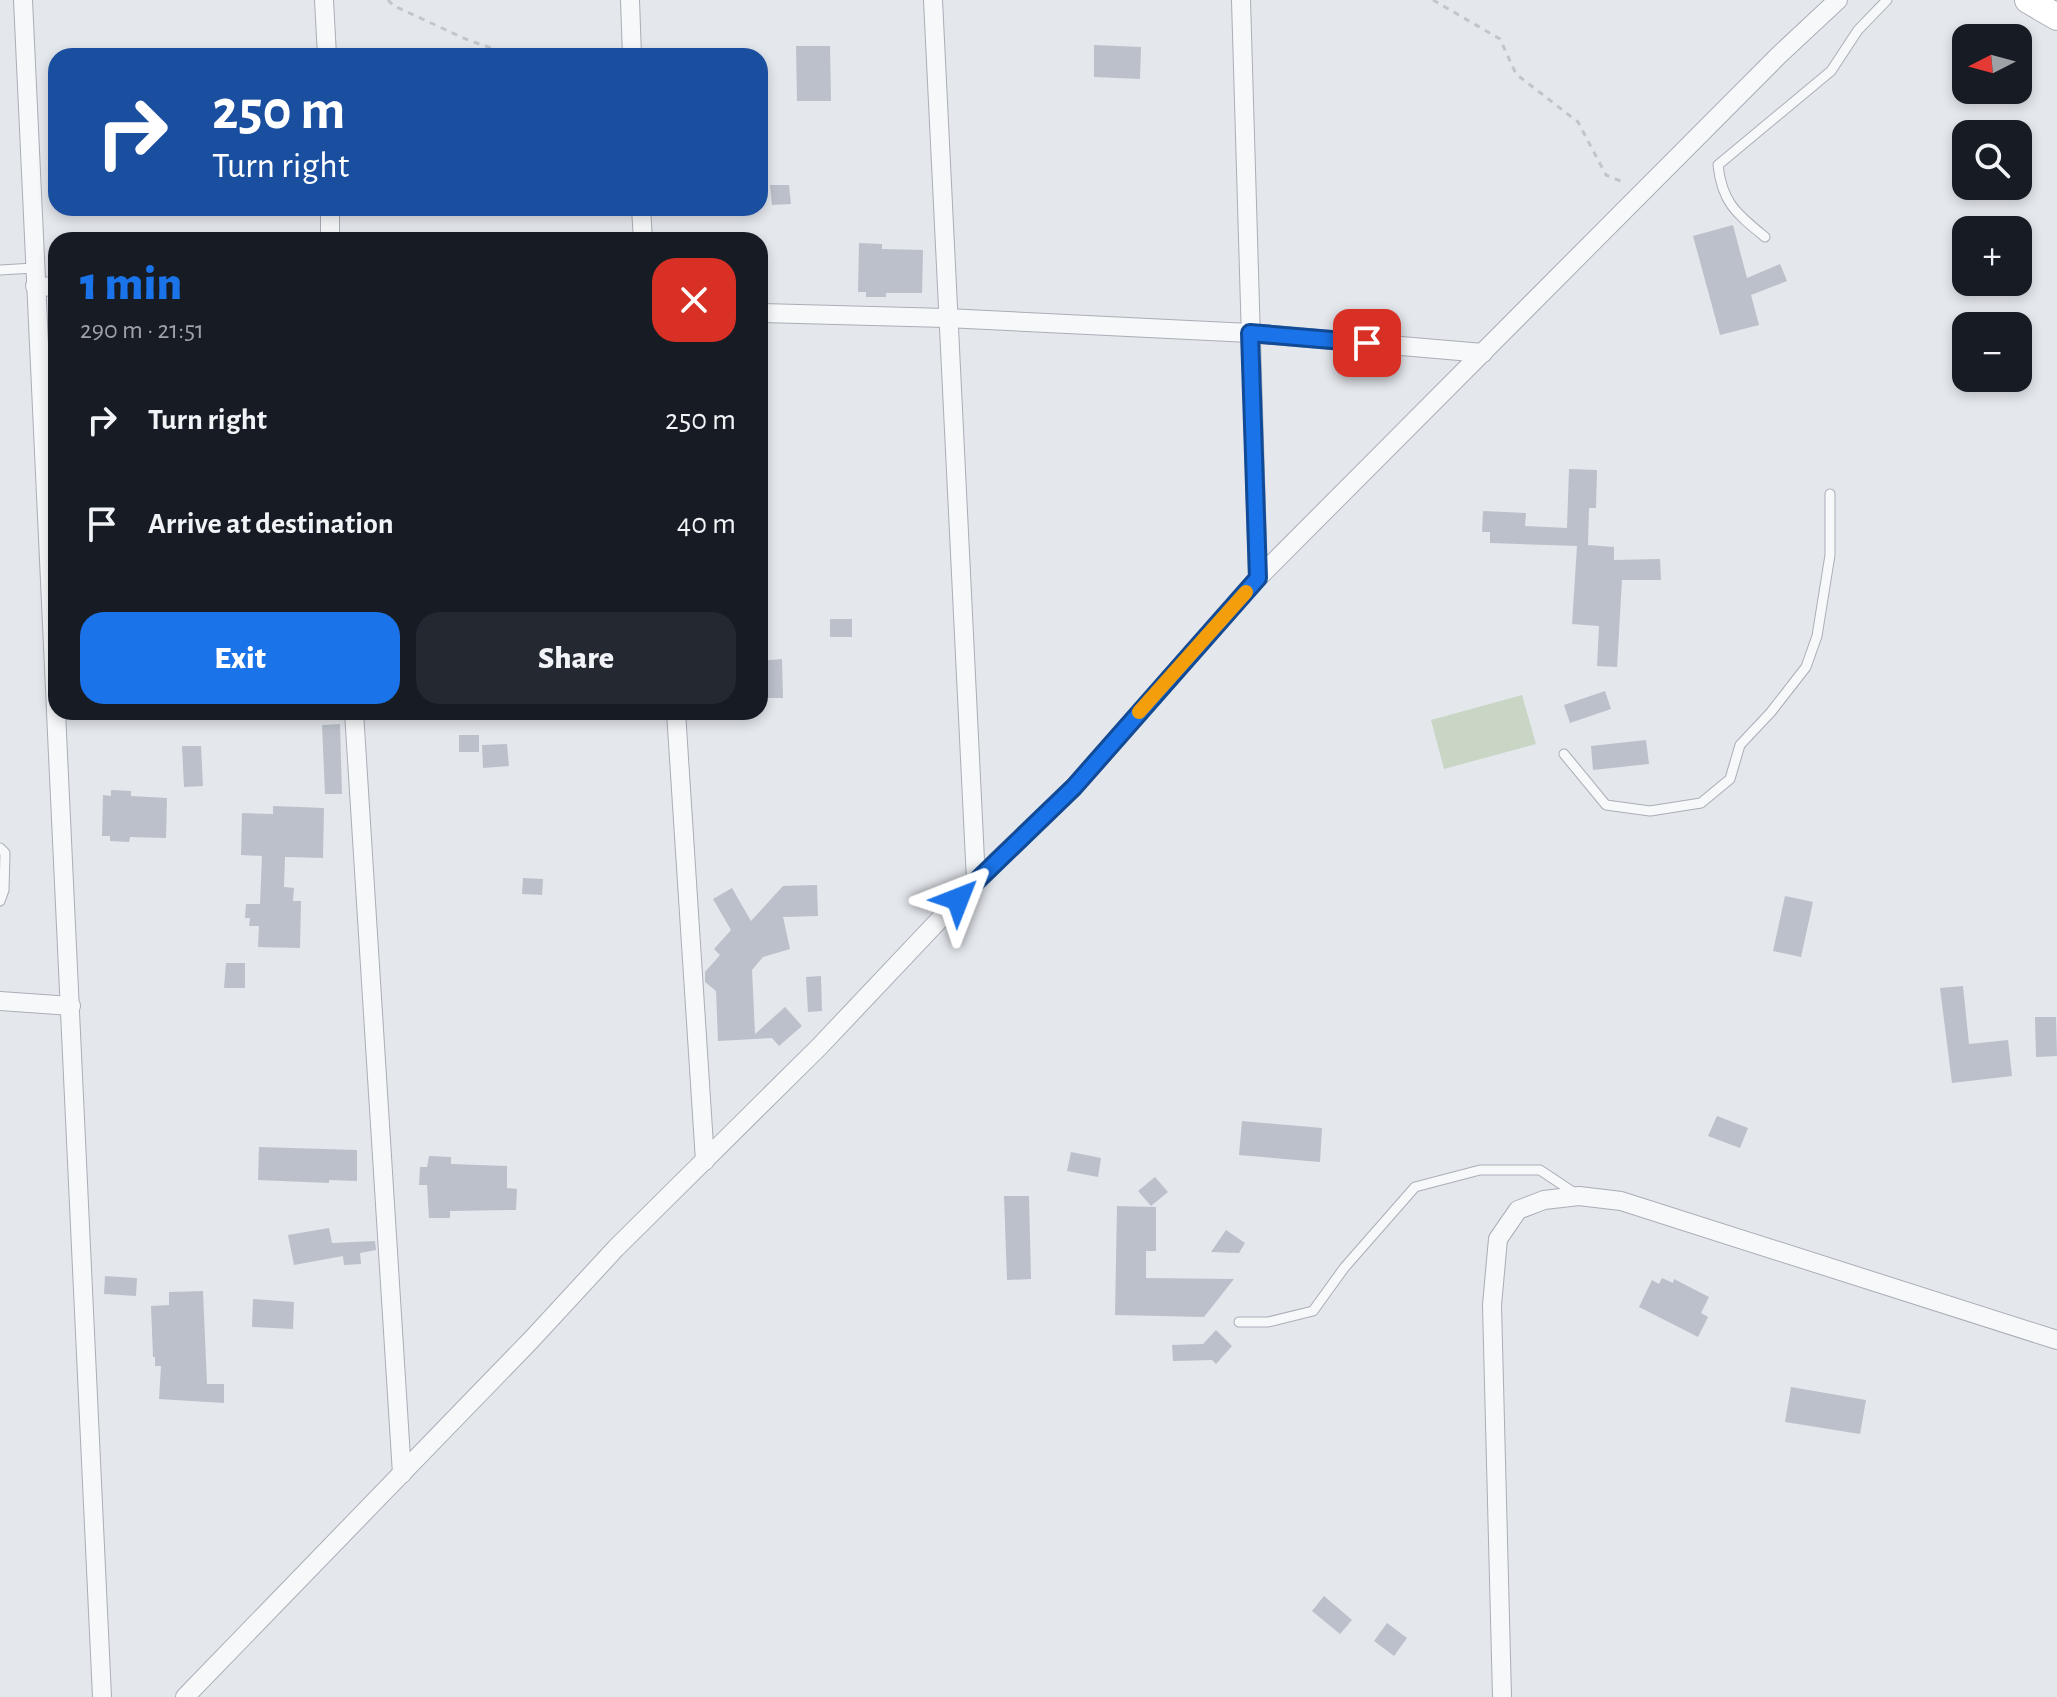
<!DOCTYPE html>
<html lang="en">
<head>
<meta charset="utf-8">
<style>
  :root { --surface:#171b24; --page:#242831; --text:#f1f3f6; --muted:#9ea1a6; --accent:#1a73e8 }
  body { margin:0; font-family:"Alegreya Sans",sans-serif; background:var(--page); color:var(--text); height:100vh; display:flex; flex-direction:column; font-size:30px; white-space:nowrap }
  * { box-sizing:border-box; margin:0 }
  p { font-size:26px; color:var(--muted) }
  .icon { flex:none; width:44px; height:44px; fill:none; stroke:currentColor; stroke-width:2; stroke-linecap:round; stroke-linejoin:round }
  .map { position:relative; flex:1; overflow:hidden }
  .drawer { position:absolute; left:48px; top:232px; width:720px; height:488px; display:flex; flex-direction:column; background:var(--surface); border-radius:24px; box-shadow:0 4px 12px #0003 }
  .drawer>* { flex:none }
  .banner { position:absolute; left:48px; top:48px; width:720px; height:168px; border-radius:24px; box-shadow:0 4px 12px #0003; background:#1a4fa0; color:#fff; overflow:hidden }
  .needle { width:52px; rotate:264deg }
  .controls { position:absolute; left:1952px; top:24px; display:grid; gap:16px }
  .controls a { display:grid; place-items:center; width:80px; height:80px; border-radius:16px; background:var(--surface); box-shadow:0 4px 12px #0003; font-size:40px }
  .pin { position:absolute; display:grid; place-items:center; width:68px; height:68px; color:#fff; margin:-34px; border-radius:16px; box-shadow:0 4px 12px #0006 }
  .me { position:absolute; width:88px; margin:-44px; rotate:45deg; stroke-linejoin:round; filter:drop-shadow(0 0 6px #0008) }
  .turn { display:flex; align-items:center; gap:28px; height:168px; padding:0 32px; font-size:36px }
  .turn .icon { width:104px; height:104px; stroke-width:2.5 }
  .turn b { display:block; font-size:56px; line-height:68px }
  .round { display:grid; place-items:center; flex:none; width:84px; height:84px; border-radius:24px; background:var(--page) }
  .headline { display:flex; align-items:center; justify-content:space-between; height:136px; padding:0 32px }
  h1 { font-size:48px; font-weight:800; line-height:60px; color:var(--accent) }
  .cta { display:flex; gap:16px; margin-top:auto; padding:16px 32px }
  .cta a { flex:1; height:92px; border-radius:24px; background:var(--accent); color:#fff; font-size:32px; font-weight:800; line-height:92px; text-align:center }
  .cta a+a { background:var(--page); color:var(--text) }
  ul { padding:0; list-style:none }
  li { display:flex; align-items:center; gap:24px; height:104px; padding:0 32px }
  li div { flex:1 }
  li b { display:block; font-size:30px }
  li em { font-style:normal }
  .map>svg:first-child { display:block }
  .green { fill:#c9d6c5 }
  .building { fill:#bbc0ca }
  .lines { fill:none; stroke-linecap:round; stroke-linejoin:round }
  .lane-casing { stroke:#a9aeb7; stroke-width:11 }
  .street-casing { stroke:#a9aeb7; stroke-width:20 }
  .secondary-casing { stroke:#a9aeb7; stroke-width:28 }
  .path { stroke:#c2c5cb; stroke-width:3; stroke-dasharray:6 6; stroke-linecap:butt }
  .lane { stroke:#f7f8fa; stroke-width:9 }
  .street { stroke:#f7f8fa; stroke-width:18 }
  .secondary { stroke:#fff; stroke-width:26 }
  .route-casing { stroke:#114b97; stroke-width:20 }
  .route { stroke:#1a73e8; stroke-width:14 }
  .slow { stroke:#f59e0b; stroke-width:14 }
</style>
</head>
<body>
<div class="map">
<svg width="2057" height="1697" viewBox="0 0 2057 1697">
  <rect width="100%" height="100%" fill="#e4e7ec"/>
  <path class="green" d="M1522,695L1536,744L1444,769L1431,720Z"/>
  <g class="building">
    <path d="M1094,45L1141,47L1140,79L1094,77Z"/>
    <path d="M796,46H830L831,101H797Z"/>
    <path d="M770,185H789L791,204L772,205Z"/>
    <path d="M1733,225L1747,278L1780,264L1787,281L1751,295L1759,325L1720,335L1693,236Z"/>
    <path d="M859,243L882,244V249L923,250L922,293H886V297H866V292H858Z"/>
    <path d="M1569,469L1597,470L1596,508H1589L1588,545L1614,547V560L1660,559L1661,580H1622L1617,667L1597,666L1599,626L1572,624L1577,546L1490,543V532H1482L1483,511L1526,513L1525,526L1567,528Z"/>
    <rect x="830" y="619" width="22" height="18"/>
    <path d="M782,659L783,698H760V661Z"/>
    <path d="M1605,691L1611,709L1570,723L1564,705Z"/>
    <path d="M340,724L342,794H325L322,725Z"/>
    <rect x="459" y="735" width="20" height="17"/>
    <path d="M1646,740L1649,764L1593,770L1591,746Z"/>
    <path d="M507,744L509,766L483,768L482,745Z"/>
    <path d="M182,746H201L203,786L184,787Z"/>
    <path d="M111,790L131,791V796L167,798L166,838L130,837L129,842L110,841V836H102L103,795L111,796Z"/>
    <path d="M273,806L324,808L323,858L285,857L284,887L294,888L293,901H301L300,948L258,947L259,926H249L250,918H245L246,904H260L262,856L241,855L242,813L273,814Z"/>
    <path d="M523,878L543,879L542,895L522,894Z"/>
    <path d="M817,885L818,916L783,917L790,949L763,957L752,970L755,1034L785,1007L802,1026L779,1046L772,1038L718,1041L716,991L705,982V972L720,955L714,949L731,930L713,899L732,888L751,921L783,886Z"/>
    <path d="M1785,896L1813,902L1801,957L1773,951Z"/>
    <path d="M226,963H245V988H224Z"/>
    <path d="M821,976L822,1011L808,1012L806,977Z"/>
    <path d="M1963,986L1969,1044L2008,1040L2012,1076L1952,1083L1940,988Z"/>
    <path d="M2035,1017H2056L2057,1056L2036,1057Z"/>
    <path d="M1717,1116L1748,1128L1740,1148L1708,1136Z"/>
    <path d="M1242,1121L1322,1128L1320,1162L1239,1155Z"/>
    <path d="M259,1147L357,1150V1181L329,1180V1183L258,1180Z"/>
    <path d="M1071,1152L1101,1158L1098,1177L1067,1171Z"/>
    <path d="M429,1156L451,1157V1164L507,1166V1188L517,1189L516,1210L450,1211V1218H429L427,1185H419L420,1167H427Z"/>
    <path d="M1155,1177L1168,1192L1151,1206L1138,1191Z"/>
    <path d="M1004,1196H1029L1031,1279L1007,1280Z"/>
    <path d="M1117,1206L1156,1207V1251H1146V1278L1234,1279L1204,1317L1115,1315Z"/>
    <path d="M329,1228L332,1243L375,1241L376,1250L360,1253L361,1264L344,1265L343,1256L294,1265L288,1235Z"/>
    <path d="M1226,1230L1245,1243L1239,1253L1211,1252Z"/>
    <path d="M105,1276L137,1278L136,1296L104,1294Z"/>
    <path d="M1662,1278L1673,1283L1674,1279L1709,1297L1701,1313L1708,1317L1698,1337L1639,1307L1652,1280L1659,1284Z"/>
    <path d="M203,1291L207,1384H224V1403L159,1399L161,1366H155V1357H153L151,1306L169,1305V1292Z"/>
    <path d="M253,1299L294,1302L293,1329L252,1327Z"/>
    <path d="M1216,1330L1232,1346L1216,1364L1212,1360L1173,1361L1172,1345L1203,1344Z"/>
    <path d="M1791,1387L1866,1400L1860,1434L1785,1422Z"/>
    <path d="M1324,1596L1352,1620L1340,1634L1312,1611Z"/>
    <path d="M1387,1623L1407,1638L1394,1656L1374,1641Z"/>
  </g>
  <g class="lines">
    <g class="lane-casing">
      <g id="lane">
        <path d="M1765,237C1737,214 1722,203 1718,165L1831,71L1858,30L1887,0"/>
        <path d="M0,270L34,268"/>
        <path d="M1564,754L1606,805L1650,811L1701,803L1730,779L1740,745L1771,712L1806,667L1817,636L1830,555V494"/>
        <path d="M0,848L5,853L4,890L0,901"/>
        <path d="M1239,1322H1268L1313,1311L1344,1268L1415,1187L1480,1170H1540L1576,1194"/>
      </g>
    </g>
    <g class="street-casing">
      <g id="street">
        <path d="M23,0L56,710"/>
        <path d="M324,0L327,56"/>
        <path d="M630,0L632,56"/>
        <path d="M933,0L976,881"/>
        <path d="M1241,0L1258,578"/>
        <path d="M330,208V240"/>
        <path d="M641,208L643,240"/>
        <path d="M35,286L56,287"/>
        <path d="M760,313L946,318L1250,333L1483,353"/>
        <path d="M56,712L102,1697"/>
        <path d="M354,712L402,1474"/>
        <path d="M676,712L705,1161"/>
        <path d="M0,1001L71,1006"/>
        <path d="M185,1697L532,1339L616,1248L819,1047L976,881L1074,787L1258,578L1778,56L1838,0"/>
        <path d="M1502,1697L1492,1305L1498,1239L1518,1210L1544,1200L1579,1196L1621,1201L2057,1340"/>
      </g>
    </g>
    <g class="secondary-casing">
      <path id="secondary" d="M2028,0L2057,17"/>
    </g>
    <g class="path">
      <path d="M388,0L394,6L468,40L514,56"/>
      <path d="M1433,0L1500,39L1516,74L1578,122L1606,175L1625,183"/>
    </g>
    <use href="#lane" class="lane"/>
    <use href="#street" class="street"/>
    <use href="#secondary" class="secondary"/>
  </g>
  <g class="lines">
    <g class="route-casing">
      <path id="route" d="M958,899L1074,787L1258,578L1250,333L1367,343"/>
    </g>
    <use href="#route" class="route"/>
    <path class="slow" d="M1139,712L1246,592"/>
  </g>
</svg>
<div class="controls">
<a><svg class="needle" viewBox="-14 -14 28 28"><path d="M0-13l5 13h-10z" fill="#e53935"/><path d="M0 13l5-13h-10z" fill="#9ea1a6"/></svg></a>
<a><svg class="icon" aria-label="search" viewBox="0 0 24 24"><circle cx="10" cy="10" r="6"/><path d="M15 15l6 6"/></svg></a>
<a>+</a>
<a>−</a>
</div>
<div class="pin" style="left:1367px;top:343px;background:#d93025"><svg class="icon" aria-label="arrive" viewBox="0 0 24 24"><path d="M6 21V4h12l-3 4 3 4H6"/></svg></div>
<svg class="me" style="left:958px;top:899px" viewBox="-20 -20 40 40"><path d="M0-17L14 15 0 8-14 15z" fill="#1a73e8" stroke="#fff" stroke-width="4"/></svg>
<div class="banner">
<div class="turn"><svg class="icon" aria-label="right" viewBox="0 0 24 24"><path d="M7 20v-9h11M14 6l5 5-5 5"/></svg><div><b>250 m</b>Turn right</div></div>
</div>
<section class="drawer">
<div class="headline"><div><h1>1 min</h1><p>290 m · 21:51</p></div><a class="round" style="background:#d93025;color:#fff"><svg class="icon" aria-label="close" viewBox="0 0 24 24"><path d="M6 6l12 12M18 6L6 18"/></svg></a></div>
<ul>
<li><svg class="icon" aria-label="right" viewBox="0 0 24 24"><path d="M7 20v-9h11M14 6l5 5-5 5"/></svg><div><b>Turn right</b></div><em>250 m</em></li>
<li><svg class="icon" aria-label="arrive" viewBox="0 0 24 24"><path d="M6 21V4h12l-3 4 3 4H6"/></svg><div><b>Arrive at destination</b></div><em>40 m</em></li>
</ul>
<div class="cta"><a>Exit</a><a>Share</a></div>
</section>
</div>
</body>
</html>
